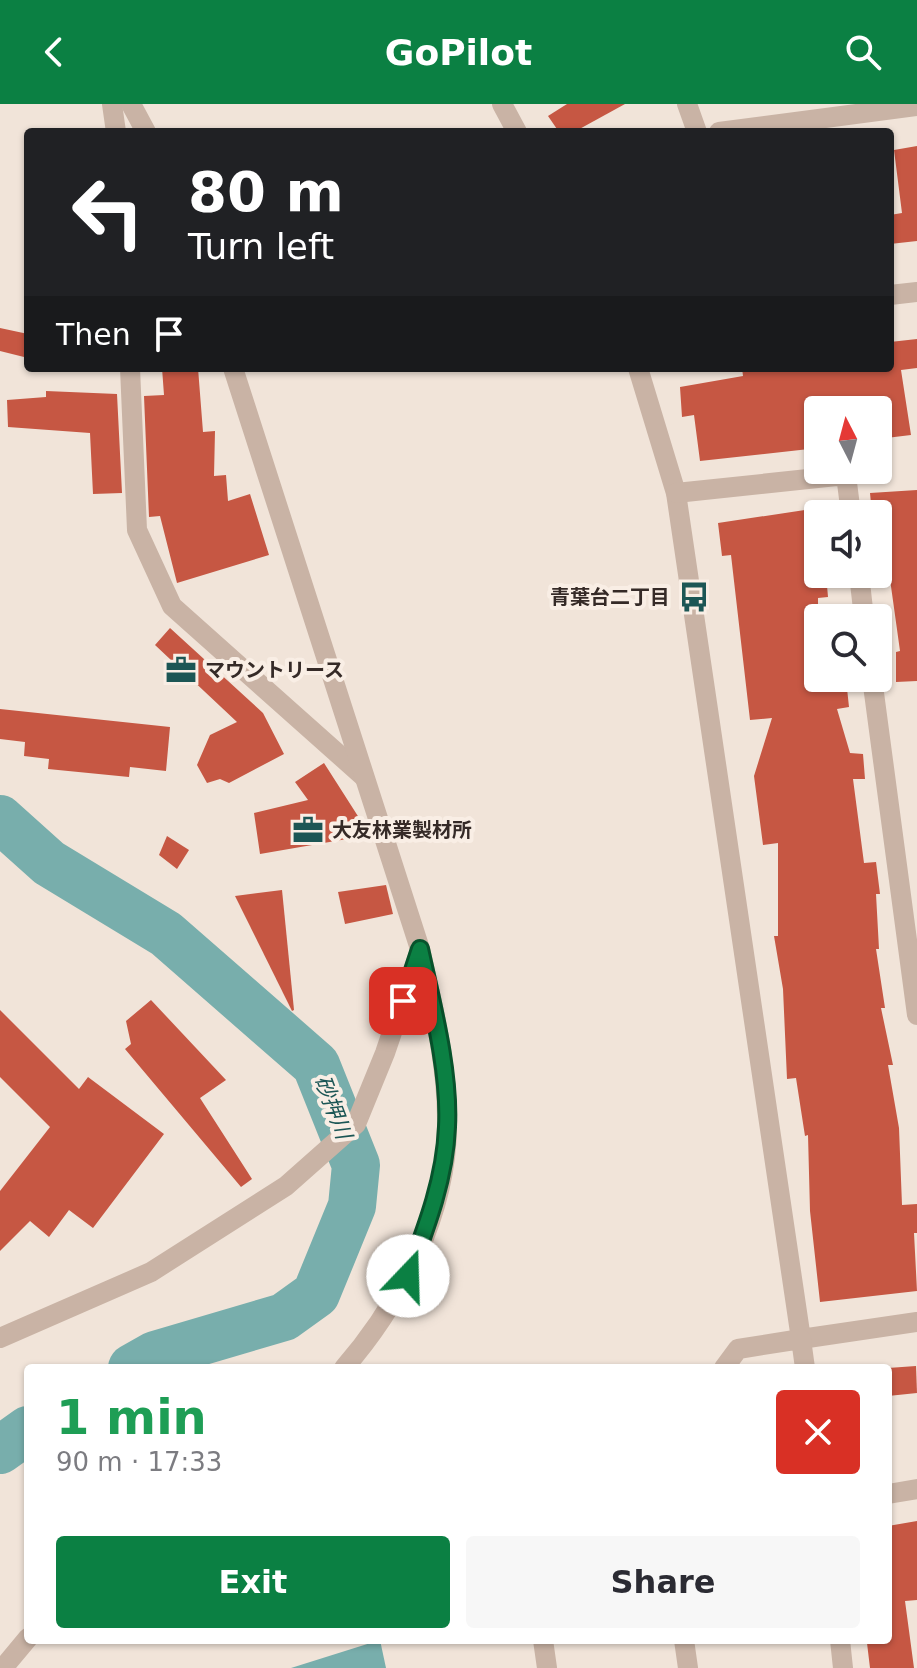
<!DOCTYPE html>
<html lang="en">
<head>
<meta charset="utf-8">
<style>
  :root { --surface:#fff; --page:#f7f7f7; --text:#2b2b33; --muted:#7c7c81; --accent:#0b8043 }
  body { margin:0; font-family:"DejaVu Sans","Noto Sans JP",sans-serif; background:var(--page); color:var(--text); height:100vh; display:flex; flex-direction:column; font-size:30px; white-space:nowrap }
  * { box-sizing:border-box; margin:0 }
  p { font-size:26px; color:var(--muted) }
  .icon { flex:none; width:44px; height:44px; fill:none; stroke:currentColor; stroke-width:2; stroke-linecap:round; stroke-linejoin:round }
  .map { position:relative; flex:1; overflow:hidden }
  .drawer { position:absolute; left:24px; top:1260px; width:868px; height:280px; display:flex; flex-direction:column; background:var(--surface); border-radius:8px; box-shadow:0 2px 6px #0004 }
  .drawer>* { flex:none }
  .hud { position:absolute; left:24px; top:24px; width:870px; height:244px; border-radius:8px; box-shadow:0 2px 6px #0004; background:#202124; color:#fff; overflow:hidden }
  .needle { width:52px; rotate:354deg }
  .tools { position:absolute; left:804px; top:292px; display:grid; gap:16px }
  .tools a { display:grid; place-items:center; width:88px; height:88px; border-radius:8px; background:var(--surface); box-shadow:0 2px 6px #0004; font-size:40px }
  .pin { position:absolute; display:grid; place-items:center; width:68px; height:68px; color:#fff; margin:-34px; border-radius:16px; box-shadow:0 4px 12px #0006 }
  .me { position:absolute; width:88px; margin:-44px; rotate:21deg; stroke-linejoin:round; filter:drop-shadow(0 0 6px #0008) }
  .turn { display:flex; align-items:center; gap:28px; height:168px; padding:0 32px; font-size:36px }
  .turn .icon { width:104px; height:104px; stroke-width:2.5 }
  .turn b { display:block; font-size:56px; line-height:68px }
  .then { display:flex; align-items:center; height:76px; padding:0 32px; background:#0003; gap:16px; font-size:30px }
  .round { display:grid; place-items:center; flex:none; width:84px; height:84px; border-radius:8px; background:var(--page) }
  .headline { display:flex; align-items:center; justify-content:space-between; height:136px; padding:0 32px }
  h1 { font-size:48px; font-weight:800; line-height:60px; color:#1e9e55 }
  .button { display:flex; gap:16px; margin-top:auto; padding:16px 32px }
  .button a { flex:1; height:92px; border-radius:8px; background:var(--accent); color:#fff; font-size:32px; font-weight:800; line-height:92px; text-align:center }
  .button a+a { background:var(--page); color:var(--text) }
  header { display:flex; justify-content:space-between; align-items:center; height:104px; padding:0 32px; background:var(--accent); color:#fff; font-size:36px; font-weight:800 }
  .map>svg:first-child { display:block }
  .water { fill:#78aeac }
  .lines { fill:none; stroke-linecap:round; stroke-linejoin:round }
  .river { stroke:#78aeac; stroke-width:48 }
  .building { fill:#c65743 }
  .minor { stroke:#c9b3a5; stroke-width:20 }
  .route-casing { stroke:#07532c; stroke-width:20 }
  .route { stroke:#0b8043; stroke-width:14 }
  .labels { text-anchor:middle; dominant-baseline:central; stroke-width:8; stroke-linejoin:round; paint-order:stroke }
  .poi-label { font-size:20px; font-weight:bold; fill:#352a27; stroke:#f9eee5; text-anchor:start }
  .water-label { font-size:22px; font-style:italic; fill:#1c5655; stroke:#f9eee5 }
</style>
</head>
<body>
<header><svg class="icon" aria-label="back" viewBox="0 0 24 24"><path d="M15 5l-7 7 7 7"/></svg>GoPilot<svg class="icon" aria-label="search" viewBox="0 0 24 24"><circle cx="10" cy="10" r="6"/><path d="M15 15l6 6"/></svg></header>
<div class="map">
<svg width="917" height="1564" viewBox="0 0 917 1564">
  <rect width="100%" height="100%" fill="#f1e4d9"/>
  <path class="water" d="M380,1536L386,1564H291Z"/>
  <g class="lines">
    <g class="river">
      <path d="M0,715L49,759L166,830L316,961L356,1061L352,1102L316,1190L284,1213L155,1251L132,1264"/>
      <path d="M0,1346L28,1326"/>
    </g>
  </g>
  <g class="building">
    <path d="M567,0H625L574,28H559L548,12Z"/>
    <path d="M917,42V137L890,140V111L902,109L894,46Z"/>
    <path d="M0,224L28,230L24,253L0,247Z"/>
    <path d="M917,235V264L901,266L911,331L878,335V306H818V344L700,357L694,311L682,313L680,283L743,272L742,264H890V238Z"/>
    <path d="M162,264H198L203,328L215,327L214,372L226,371L228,397L250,390L269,451L177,479L160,412L149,413L144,292L164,291Z"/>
    <path d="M46,287L117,290L122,389L93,390L90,329L8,323L7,296L46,293Z"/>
    <path d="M917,386V577L896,578V548L900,547L889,468L882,418H878V410H872L870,389Z"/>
    <path d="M818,404V470H826L828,493L818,494V578L846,575L849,603L837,605L850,649L863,650L865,675H853L864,759L876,758L880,790H876L879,845H876L885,904H881L893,961H888L899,1024L902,1101L917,1100V1129H914L917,1187L820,1198L810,1107L808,1031L805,1032L796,974L787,975L783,885L774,832H778V739L763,741L754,672L772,614L750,616L731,451L722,452L718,419Z"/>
    <path d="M170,524L263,609L284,650L229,679L220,675L207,679L197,661L210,631L237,618L155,541Z"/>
    <path d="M0,605L170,623L166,667L130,663L129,673L48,665L49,655L24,652L25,638L0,635Z"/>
    <path d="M324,659L370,731L260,750L254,709L308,696L295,678Z"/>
    <path d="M167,732L189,746L177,765L159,751Z"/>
    <path d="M386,781L393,810L345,820L338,788Z"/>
    <path d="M282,786L294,906L292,907L235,792Z"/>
    <path d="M151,896L226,976L200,994L252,1075L241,1083L125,945L131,940L126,917Z"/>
    <path d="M0,906L79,985L88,973L164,1030L93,1124L69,1106L49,1133L30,1117L0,1147V1087L50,1023L0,973Z"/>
    <path d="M916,1262L917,1289L888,1292V1264Z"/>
    <path d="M917,1417V1496L905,1497L914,1564H870L867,1539L888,1536V1422Z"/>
  </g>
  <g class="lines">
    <g class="minor">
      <path d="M112,0L116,28"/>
      <path d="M131,0L146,28"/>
      <path d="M502,0L517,28"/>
      <path d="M687,0L697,28"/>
      <path d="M719,28L917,2"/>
      <path d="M890,191L917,188"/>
      <path d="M130,264L137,426L172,502L364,673"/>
      <path d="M233,264L420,845C433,902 448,962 447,1021C447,1109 400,1200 344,1264"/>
      <path d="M638,264L676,389L801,1235L917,1218"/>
      <path d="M676,389L846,371L851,410"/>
      <path d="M859,470L864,514"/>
      <path d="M872,574L917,911"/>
      <path d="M0,1234L151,1168L286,1082L356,1020L385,949L420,846"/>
      <path d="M724,1264L738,1245L801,1235L805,1264"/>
      <path d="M888,1390L917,1385"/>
      <path d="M543,1536L547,1564"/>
      <path d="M684,1536L688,1564"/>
      <path d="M840,1536L843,1564"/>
      <path d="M3,1564L28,1534"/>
    </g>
  </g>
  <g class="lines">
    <g class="route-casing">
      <path id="route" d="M403,897L420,845C432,900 450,967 447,1023C445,1075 426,1124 408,1172"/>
    </g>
    <use href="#route" class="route"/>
  </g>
  <defs>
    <g id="bus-bare" transform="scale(2.4)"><path d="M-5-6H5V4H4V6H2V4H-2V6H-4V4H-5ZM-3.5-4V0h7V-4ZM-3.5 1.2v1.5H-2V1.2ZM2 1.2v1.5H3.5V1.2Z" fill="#1c5655" stroke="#f9eee5" stroke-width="2.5" paint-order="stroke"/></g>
    <g id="office-bare" transform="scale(2.4)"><path d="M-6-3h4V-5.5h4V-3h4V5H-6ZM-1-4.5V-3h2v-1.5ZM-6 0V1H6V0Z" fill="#1c5655" stroke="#f9eee5" stroke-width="2.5" paint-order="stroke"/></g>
  </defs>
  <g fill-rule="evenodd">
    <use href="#bus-bare" x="694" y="493"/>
    <use href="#office-bare" x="181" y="566"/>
    <use href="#office-bare" x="308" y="726"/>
  </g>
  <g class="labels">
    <g class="poi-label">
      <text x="670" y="493" text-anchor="end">青葉台二丁目</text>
      <text x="205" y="566">マウントリース</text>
      <text x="332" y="726">大友林業製材所</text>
    </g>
    <g class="water-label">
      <text transform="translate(333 1003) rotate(69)">砂押川</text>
    </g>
  </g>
</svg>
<div class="tools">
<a><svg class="needle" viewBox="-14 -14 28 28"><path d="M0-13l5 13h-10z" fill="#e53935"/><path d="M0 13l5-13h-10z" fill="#7c7c81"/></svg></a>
<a><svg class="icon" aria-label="sound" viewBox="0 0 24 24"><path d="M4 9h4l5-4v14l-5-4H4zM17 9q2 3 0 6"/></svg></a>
<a><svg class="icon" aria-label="search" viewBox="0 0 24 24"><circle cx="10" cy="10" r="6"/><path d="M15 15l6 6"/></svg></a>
</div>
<div class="pin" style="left:403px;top:897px;background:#d93025"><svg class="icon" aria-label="arrive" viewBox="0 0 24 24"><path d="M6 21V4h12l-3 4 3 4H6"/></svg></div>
<svg class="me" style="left:408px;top:1172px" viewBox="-20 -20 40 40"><circle r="19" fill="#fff"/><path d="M0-13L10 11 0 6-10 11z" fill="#0b8043"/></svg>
<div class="hud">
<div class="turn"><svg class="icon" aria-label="left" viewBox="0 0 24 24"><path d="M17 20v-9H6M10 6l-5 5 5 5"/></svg><div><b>80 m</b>Turn left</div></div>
<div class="then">Then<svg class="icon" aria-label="arrive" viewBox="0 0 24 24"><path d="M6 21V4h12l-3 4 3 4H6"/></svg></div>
</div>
<section class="drawer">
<div class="headline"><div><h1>1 min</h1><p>90 m · 17:33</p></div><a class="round" style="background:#d93025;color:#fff"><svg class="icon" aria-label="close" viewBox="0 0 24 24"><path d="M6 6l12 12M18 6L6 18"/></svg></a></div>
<div class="button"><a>Exit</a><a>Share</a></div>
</section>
</div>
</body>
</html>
